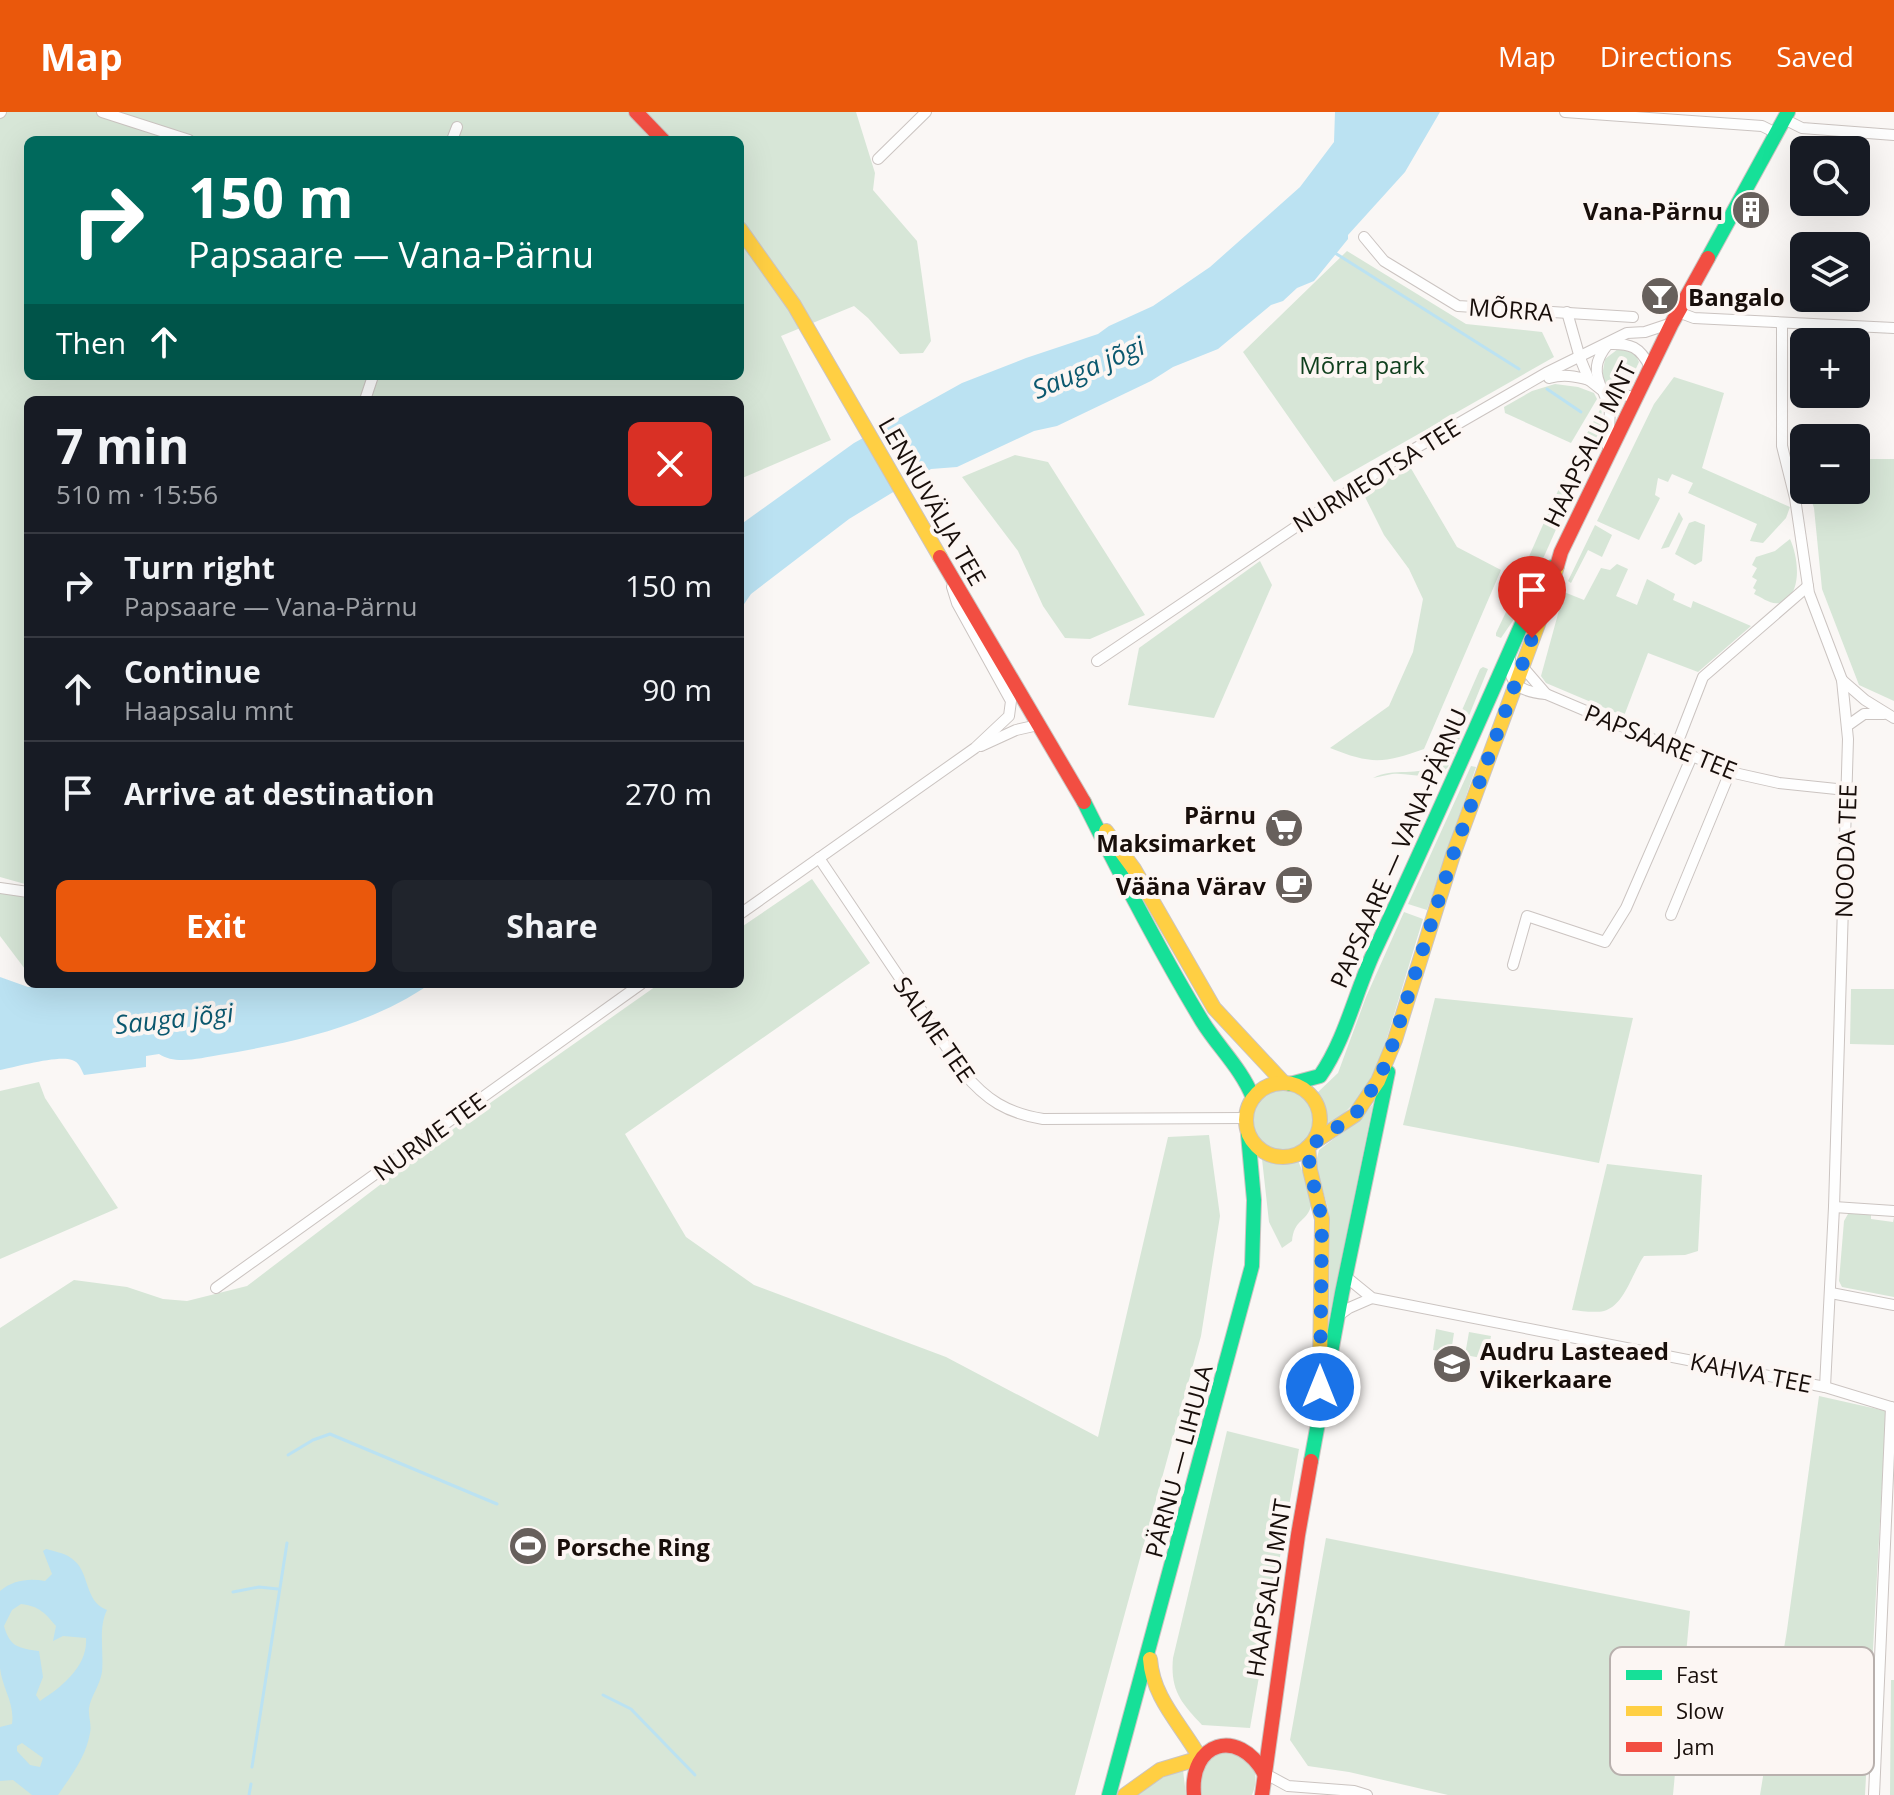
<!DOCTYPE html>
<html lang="en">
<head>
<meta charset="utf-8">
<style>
  :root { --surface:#171b24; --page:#20242c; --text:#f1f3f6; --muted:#9ea1a6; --line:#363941; --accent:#ea580c }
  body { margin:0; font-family:"Open Sans",sans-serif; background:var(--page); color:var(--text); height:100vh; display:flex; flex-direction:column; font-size:30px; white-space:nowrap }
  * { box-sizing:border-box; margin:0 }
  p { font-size:26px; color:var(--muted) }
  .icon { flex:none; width:44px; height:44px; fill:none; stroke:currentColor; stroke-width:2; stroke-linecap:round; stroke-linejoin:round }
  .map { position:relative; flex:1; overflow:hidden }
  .sheet { position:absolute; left:24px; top:284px; width:720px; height:592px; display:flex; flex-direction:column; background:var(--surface); border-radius:12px; box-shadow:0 8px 32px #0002 }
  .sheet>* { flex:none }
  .top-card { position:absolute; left:24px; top:24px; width:720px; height:244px; border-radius:12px; box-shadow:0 8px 32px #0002; background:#00695c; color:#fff; overflow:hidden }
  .fabs { position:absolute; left:1790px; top:24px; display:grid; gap:16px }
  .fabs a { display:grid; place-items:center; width:80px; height:80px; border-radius:12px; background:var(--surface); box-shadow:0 8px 32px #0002; font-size:40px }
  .pin { position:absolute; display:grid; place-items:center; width:68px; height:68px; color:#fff; margin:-82px -34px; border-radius:50% 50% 50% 0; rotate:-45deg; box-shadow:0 0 8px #0007 }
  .pin .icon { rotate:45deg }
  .me { position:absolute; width:88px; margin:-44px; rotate:0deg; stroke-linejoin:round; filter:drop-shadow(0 0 6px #0008) }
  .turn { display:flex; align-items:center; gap:28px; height:168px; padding:0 32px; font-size:36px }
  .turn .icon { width:104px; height:104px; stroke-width:2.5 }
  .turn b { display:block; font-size:56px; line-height:68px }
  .then { display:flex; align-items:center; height:76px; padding:0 32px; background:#0003; gap:16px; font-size:30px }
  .round { display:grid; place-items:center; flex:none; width:84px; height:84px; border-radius:12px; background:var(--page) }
  .head { display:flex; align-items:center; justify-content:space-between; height:136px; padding:0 32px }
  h1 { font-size:48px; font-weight:700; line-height:60px }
  .primary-button { display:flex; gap:16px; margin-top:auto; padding:16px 32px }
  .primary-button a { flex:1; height:92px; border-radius:12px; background:var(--accent); color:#fff; font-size:32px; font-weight:700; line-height:92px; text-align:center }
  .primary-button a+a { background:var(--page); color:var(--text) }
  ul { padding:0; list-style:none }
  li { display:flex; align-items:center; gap:24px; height:104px; padding:0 32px; border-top:2px solid var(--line) }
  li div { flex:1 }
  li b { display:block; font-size:30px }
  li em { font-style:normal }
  header { display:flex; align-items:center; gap:48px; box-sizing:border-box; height:112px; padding:0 40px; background:var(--accent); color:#fff }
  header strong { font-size:38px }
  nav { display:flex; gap:44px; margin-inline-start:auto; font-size:28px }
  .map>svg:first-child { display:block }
  .green { fill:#d7e6d7; fill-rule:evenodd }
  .water { fill:#bbe2f2; fill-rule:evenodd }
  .pier { fill:#faf7f5 }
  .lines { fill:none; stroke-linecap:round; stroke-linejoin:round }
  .stream { stroke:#bbe2f2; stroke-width:3 }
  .street-casing { stroke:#cbc4c1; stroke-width:12 }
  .fast-casing { stroke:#cbc4c1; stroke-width:16 }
  .slow-casing { stroke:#cbc4c1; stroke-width:16 }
  .jam-casing { stroke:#cbc4c1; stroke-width:16 }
  .street { stroke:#fefefe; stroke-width:10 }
  .fast { stroke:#16e098; stroke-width:14 }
  .slow { stroke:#ffcf43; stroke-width:14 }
  .jam { stroke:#f24e42; stroke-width:14 }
  .route { stroke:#1a73e8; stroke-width:14; stroke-dasharray:0 25.2 }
  .labels { text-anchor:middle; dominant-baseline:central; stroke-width:8; stroke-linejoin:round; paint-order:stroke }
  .poi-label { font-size:24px; font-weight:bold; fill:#180e0a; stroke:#fcf6f3; text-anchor:end }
  .street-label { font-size:24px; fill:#180e0a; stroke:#fcf6f3 }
  .park-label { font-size:24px; fill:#0f3f1d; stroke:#fcf6f3 }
  .water-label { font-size:26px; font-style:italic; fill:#0b586f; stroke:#fcf6f3 }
  .key { fill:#fcf6f3; stroke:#b8b0ad; stroke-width:2 }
  .key-label { font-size:22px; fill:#180e0a }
</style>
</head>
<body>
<header>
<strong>Map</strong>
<nav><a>Map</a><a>Directions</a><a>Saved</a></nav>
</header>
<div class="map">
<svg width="1894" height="1683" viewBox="0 0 1894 1683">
  <rect width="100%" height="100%" fill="#faf7f5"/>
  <g class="green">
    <path d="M0,0H856L875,61L873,78L917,129L931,229L923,241L900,242L868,206L854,194L781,224L831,328L740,367V288H28V771L25,772L0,765ZM28,28H740V264H28Z"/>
    <path d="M1347,139L1466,212L1542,220L1554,245L1334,370L1243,240Z"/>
    <path d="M1618,237L1635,241L1639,250L1626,278L1606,271L1602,264L1605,247Z"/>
    <path d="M1674,265L1724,281L1702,356L1790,395L1786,406L1763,431L1750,429L1757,412L1688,381L1693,371L1672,362L1668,370L1658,366L1655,383L1660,386L1639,428L1597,409L1654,292Z"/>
    <path d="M1555,272L1578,275L1594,281L1597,287L1571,331L1505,301L1504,295L1532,279Z"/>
    <path d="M1602,294L1600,323L1589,347H1573Z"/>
    <path d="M1015,343L1048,350L1145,503L1090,527L1065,526L1043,494L1018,439L962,365Z"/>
    <path d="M1856,347H1894V589L1859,573L1822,477L1814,396L1808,378H1856Z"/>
    <path d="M1409,353L1457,435L1501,458L1424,637C1383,652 1370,652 1330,636L1389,594L1413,540L1423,487L1409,457L1384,423L1364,383Z"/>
    <path d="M1568,356L1577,361L1578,368L1530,476L1516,474Z"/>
    <path d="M1679,400L1683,407L1669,435L1661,437Z"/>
    <path d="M1695,409L1705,413L1702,449L1695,453L1675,442L1689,411Z"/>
    <path d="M1595,413L1612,423L1602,445L1588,438L1571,471L1568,469Z"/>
    <path d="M1790,427C1798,444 1804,484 1779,491C1771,493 1761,485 1754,482L1756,478L1753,476L1757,468L1752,465L1757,456L1752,453L1756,445L1775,439Z"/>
    <path d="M1260,449L1272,473L1214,606L1128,593L1139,536Z"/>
    <path d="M1617,452L1628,457L1616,484L1637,493L1647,467L1675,482L1673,488L1691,496L1693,489L1751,514L1698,560L1648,541L1624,604L1546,571L1541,564L1564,480L1584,488L1601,456L1610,458Z"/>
    <path d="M1515,481L1525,483L1521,497L1501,526L1496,524V521Z"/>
    <path d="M1483,555L1488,557L1448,655C1433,672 1412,660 1392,662C1386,663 1379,665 1373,666C1393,655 1419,665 1438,653L1480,557Z"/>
    <path d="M1471,654L1476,655L1427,798L1408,792Z"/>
    <path d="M812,767L870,851L625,1022L686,1125L754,1173L946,1245L1098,1325L1168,1025L1209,1023L1220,1104L1201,1224L1075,1683H0V1216L74,1168L127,1175L163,1187L187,1189L247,1174L456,1015L659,872H740V816Z"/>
    <path d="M0,781L28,785V861L0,824Z"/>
    <path d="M1404,800L1423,807L1380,949C1368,979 1351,997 1325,1017L1326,1004L1317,981L1338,961L1366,885Z"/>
    <path d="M1851,877H1894V933L1850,932Z"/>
    <path d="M1435,886L1633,906L1599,1051L1403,1013Z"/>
    <path d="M39,970L45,986L118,1096L0,1147V979Z"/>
    <circle cx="1283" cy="1008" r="30"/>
    <path d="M1373,992L1329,1206L1330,1114L1328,1096L1316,1055L1317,1046L1319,1038L1360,1007Z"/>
    <path d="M1262,1047L1273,1050L1298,1048C1302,1061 1316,1082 1310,1097C1305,1110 1294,1108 1292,1129L1282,1136L1269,1110Z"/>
    <path d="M1607,1052L1702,1063L1698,1139L1685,1143L1644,1144C1632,1161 1625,1193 1604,1199C1595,1201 1581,1199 1572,1198Z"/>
    <path d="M1848,1102H1871V1107L1893,1110L1894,1105V1185L1842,1175L1839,1169L1844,1109Z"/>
    <path d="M1436,1217L1454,1221L1451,1240L1433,1238Z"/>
    <path d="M1469,1220L1491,1224L1487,1247L1465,1243Z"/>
    <path d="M1819,1284L1886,1299L1865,1683H1760L1787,1518Z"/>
    <path d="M1227,1319L1299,1337L1250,1616L1202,1613C1181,1591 1170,1578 1173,1546Z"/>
    <path d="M1326,1426L1690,1499L1673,1683H1448L1349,1660L1308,1654L1290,1628Z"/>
    <path d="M1891,1568H1894V1683H1890Z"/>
    <path d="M1227,1639C1250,1644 1262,1660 1252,1683H1202L1198,1663L1208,1646Z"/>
    <path d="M1183,1658L1186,1683H1138L1161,1666Z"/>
  </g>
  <g class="water">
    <path d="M1335,0H1440L1405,60L1348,123V127L1314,169L1297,176L1283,189L1271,193L1218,237L1173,255L1151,269L1057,314L1034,319L957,355L931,357L849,407L751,482L740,498V413L854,331L962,271L1026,246L1098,222L1109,214L1153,194L1210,155L1300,75L1334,30Z"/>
    <path d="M0,865L28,875L127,872H430C369,914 292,931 219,943C201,946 175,953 159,942L146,944V955L84,963C81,957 79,950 72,948C58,943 16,955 0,958Z"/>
    <path d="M46,1437C53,1439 65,1441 71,1446C91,1459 83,1489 107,1498C98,1516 104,1539 102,1560C100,1573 91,1584 89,1596C88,1604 92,1613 90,1621C86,1645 71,1664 58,1683H32L13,1668L0,1669V1615L12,1612C15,1591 2,1576 0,1556C0,1531 0,1504 0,1479C13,1468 29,1466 45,1469L52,1462L43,1439ZM21,1492C39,1494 45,1501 56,1514L53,1529L63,1524L86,1526C88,1554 62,1575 40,1589L36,1583L43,1565L39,1539C18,1536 10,1535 4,1514L12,1498ZM22,1631L43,1646L40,1655L30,1653L17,1639V1634Z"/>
  </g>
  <path class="pier" d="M884,311L919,370L896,382L861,323Z"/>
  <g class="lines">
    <g class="stream">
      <path d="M1335,141L1519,257"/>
      <path d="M1547,277L1581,300"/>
      <path d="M288,1343L313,1328L330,1322L497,1392"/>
      <path d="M233,1480L259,1475L278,1477"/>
      <path d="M603,1583L631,1597L695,1663"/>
      <path d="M252,1655L287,1431"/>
      <path d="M249,1683L251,1672"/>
    </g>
    <g class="street-casing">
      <g id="street">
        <path d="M102,0L189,28"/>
        <path d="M1565,0L1762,14L1776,21"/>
        <path d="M0,1L1,0"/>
        <path d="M1784,7L1802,16L1894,23"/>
        <path d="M452,28L457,15"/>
        <path d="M878,47L926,0"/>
        <path d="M1364,125L1384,149L1458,194L1633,205"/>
        <path d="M1567,200L1580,246L1589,268L1603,279L1610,297L1608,336"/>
        <path d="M1678,200L1694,206L1894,216"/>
        <path d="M1782,211V334L1795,386L1809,481L1842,568L1848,627L1834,1095L1825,1275"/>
        <path d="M1549,266C1563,262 1575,264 1589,268"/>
        <path d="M1634,285L1603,279C1593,260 1595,248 1608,232C1631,231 1640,235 1650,255"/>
        <path d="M365,288L373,264"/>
        <path d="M1510,547C1507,573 1522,580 1546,582L1730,660L1779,671L1846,678"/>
        <path d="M1097,549L1395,348L1546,261L1627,221L1645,220L1672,211"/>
        <path d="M1521,553L1546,582"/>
        <path d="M1842,568L1865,588L1894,606"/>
        <path d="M1847,614L1864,602H1884"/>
        <path d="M981,634L1016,618L1038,613"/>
        <path d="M1675,637L1703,565L1808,474"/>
        <path d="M819,746L963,960C986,988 1007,1001 1043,1007L1246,1006"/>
        <path d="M0,776L28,780"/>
        <path d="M740,802L975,636L1009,604L1011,589L957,491L952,475"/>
        <path d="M1671,803L1730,660"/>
        <path d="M1513,853L1527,804L1605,830L1626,796L1692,644"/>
        <path d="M1834,1095L1894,1099"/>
        <path d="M1345,1164L1372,1186L1825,1275L1894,1296"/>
        <path d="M216,1176L641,872"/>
        <path d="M1831,1181L1894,1193"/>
        <path d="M1338,1204L1349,1196L1372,1186"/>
        <path d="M1264,1661L1288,1674L1354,1679L1367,1683"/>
        <path d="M1874,1683L1891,1295"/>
      </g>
    </g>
    <g class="fast-casing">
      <g id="fast">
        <path d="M1708,146L1788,0"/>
        <path d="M1084,690C1121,764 1159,838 1202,909C1218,935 1242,957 1253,986"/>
        <path d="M1290,972L1320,964C1345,928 1355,882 1373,842C1429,723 1482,603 1535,482L1552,455"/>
        <path d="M1311,1349L1342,1181L1388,960"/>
        <path d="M1109,1683L1252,1154L1254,1088L1248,1022"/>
      </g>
    </g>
    <g class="slow-casing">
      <g id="slow">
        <path d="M740,117L794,193L940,445"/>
        <path d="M1106,719L1134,757L1214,896L1284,971"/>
        <circle cx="1283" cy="1008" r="37"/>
        <path d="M1311,1032L1355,1003L1378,969L1395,928L1453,743L1548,485L1557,454"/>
        <path d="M1308,1035L1310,1058L1322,1107L1320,1260"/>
        <path d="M1125,1683L1160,1658L1200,1646C1181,1612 1153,1587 1150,1547"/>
      </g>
    </g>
    <g class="jam-casing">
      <g id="jam">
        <path d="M636,0L663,28"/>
        <path d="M940,445L1084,690"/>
        <path d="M1557,454L1561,440L1672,211L1708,146"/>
        <path d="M1194,1683C1189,1630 1238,1615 1264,1661"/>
        <path d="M1262,1683L1298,1423L1311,1349"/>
      </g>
    </g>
    <use href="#street" class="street"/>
    <use href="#fast" class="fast"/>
    <use href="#slow" class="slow"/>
    <use href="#jam" class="jam"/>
  </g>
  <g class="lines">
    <path class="route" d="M1320,1275L1322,1107L1310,1058L1308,1035L1348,1008L1362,995L1387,950L1453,743L1532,526"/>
  </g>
  <defs>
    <g id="building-disc" transform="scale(2)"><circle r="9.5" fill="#67605c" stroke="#fcf6f3"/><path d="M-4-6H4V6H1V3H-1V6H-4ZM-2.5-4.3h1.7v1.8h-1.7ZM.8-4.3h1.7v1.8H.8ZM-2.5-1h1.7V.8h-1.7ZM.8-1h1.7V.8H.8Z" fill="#fff"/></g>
    <g id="bar-disc" transform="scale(2)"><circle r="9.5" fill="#67605c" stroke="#fcf6f3"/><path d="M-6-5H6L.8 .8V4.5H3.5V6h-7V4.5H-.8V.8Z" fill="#fff"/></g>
    <g id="supermarket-disc" transform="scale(2)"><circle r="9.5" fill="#67605c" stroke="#fcf6f3"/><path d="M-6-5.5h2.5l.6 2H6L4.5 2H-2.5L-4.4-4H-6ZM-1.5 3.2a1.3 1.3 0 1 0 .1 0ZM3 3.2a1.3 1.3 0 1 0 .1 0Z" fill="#fff"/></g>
    <g id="cafe-disc" transform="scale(2)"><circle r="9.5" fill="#67605c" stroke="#fcf6f3"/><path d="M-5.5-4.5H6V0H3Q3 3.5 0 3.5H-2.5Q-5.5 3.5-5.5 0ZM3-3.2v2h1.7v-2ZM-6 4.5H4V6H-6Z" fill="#fff"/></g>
    <g id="school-disc" transform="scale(2)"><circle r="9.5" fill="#67605c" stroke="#fcf6f3"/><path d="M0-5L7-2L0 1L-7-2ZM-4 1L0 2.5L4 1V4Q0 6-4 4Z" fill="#fff"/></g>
    <g id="stadium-disc" transform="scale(2)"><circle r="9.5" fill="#67605c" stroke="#fcf6f3"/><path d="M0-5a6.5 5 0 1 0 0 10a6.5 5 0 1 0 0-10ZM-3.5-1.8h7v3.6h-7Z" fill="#fff"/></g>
  </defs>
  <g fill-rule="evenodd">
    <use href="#building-disc" x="1751" y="98"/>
    <use href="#bar-disc" x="1660" y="184"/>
    <use href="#supermarket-disc" x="1284" y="716"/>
    <use href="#cafe-disc" x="1294" y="773"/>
    <use href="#school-disc" x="1452" y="1252"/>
    <use href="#stadium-disc" x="528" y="1434"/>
  </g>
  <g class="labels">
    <g class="poi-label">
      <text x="1723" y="98">Vana-Pärnu</text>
      <text x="1688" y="184" text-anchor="start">Bangalo</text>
      <text x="1256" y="702">Pärnu<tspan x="1256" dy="28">Maksimarket</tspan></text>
      <text x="1266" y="773">Vääna Värav</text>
      <text x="1480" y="1238" text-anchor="start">Audru Lasteaed<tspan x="1480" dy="28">Vikerkaare</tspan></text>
      <text x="556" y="1434" text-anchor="start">Porsche Ring</text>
    </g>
    <g class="street-label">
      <text transform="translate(1511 197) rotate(4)">MÕRRA</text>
      <text transform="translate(1589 332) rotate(-64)">HAAPSALU MNT</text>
      <text transform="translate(1376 363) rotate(-32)">NURMEOTSA TEE</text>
      <text transform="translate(933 389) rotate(60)">LENNUVÄLJA TEE</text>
      <text transform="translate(1661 629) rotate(22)">PAPSAARE TEE</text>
      <text transform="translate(1398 736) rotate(-66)">PAPSAARE — VANA-PÄRNU</text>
      <text transform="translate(1845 739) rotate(-88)">NOODA TEE</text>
      <text transform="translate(935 917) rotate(55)">SALME TEE</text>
      <text transform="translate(429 1024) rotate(-36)">NURME TEE</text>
      <text transform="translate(1751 1260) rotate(11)">KAHVA TEE</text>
      <text transform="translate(1178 1349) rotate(-75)">PÄRNU — LIHULA</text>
      <text transform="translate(1268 1476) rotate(-81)">HAAPSALU MNT</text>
    </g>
    <g class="park-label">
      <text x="1362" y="252">Mõrra park</text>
    </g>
    <g class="water-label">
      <text transform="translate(1088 255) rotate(-23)">Sauga jõgi</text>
      <text transform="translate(174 906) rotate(-6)">Sauga jõgi</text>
    </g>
  </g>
  <rect x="1610" y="1535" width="264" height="128" rx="12" class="key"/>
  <rect x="1626" y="1558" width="36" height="10" fill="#16e098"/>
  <rect x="1626" y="1594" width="36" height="10" fill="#ffcf43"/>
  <rect x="1626" y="1630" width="36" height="10" fill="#f24e42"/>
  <g class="key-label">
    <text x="1676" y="1571">Fast</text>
    <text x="1676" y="1607">Slow</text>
    <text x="1676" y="1643">Jam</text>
  </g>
</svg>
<div class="fabs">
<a><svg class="icon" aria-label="search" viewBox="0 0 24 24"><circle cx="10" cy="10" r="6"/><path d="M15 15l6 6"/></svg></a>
<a><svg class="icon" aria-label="layers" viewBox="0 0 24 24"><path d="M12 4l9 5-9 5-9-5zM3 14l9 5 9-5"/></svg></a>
<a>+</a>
<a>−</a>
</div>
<div class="pin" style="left:1532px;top:526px;background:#d93025"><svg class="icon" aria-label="arrive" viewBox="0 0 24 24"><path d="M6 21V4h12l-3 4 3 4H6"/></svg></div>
<svg class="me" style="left:1320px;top:1275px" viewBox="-20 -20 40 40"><circle r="17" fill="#1a73e8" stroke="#fff" stroke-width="3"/><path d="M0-11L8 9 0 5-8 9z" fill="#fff"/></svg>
<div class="top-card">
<div class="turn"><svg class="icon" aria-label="right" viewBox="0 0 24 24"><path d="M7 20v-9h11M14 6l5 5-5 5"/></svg><div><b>150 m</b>Papsaare — Vana-Pärnu</div></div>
<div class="then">Then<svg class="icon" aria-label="ahead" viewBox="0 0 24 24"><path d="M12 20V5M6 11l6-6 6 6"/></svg></div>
</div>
<section class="sheet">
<div class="head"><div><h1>7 min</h1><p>510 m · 15:56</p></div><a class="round" style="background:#d93025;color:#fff"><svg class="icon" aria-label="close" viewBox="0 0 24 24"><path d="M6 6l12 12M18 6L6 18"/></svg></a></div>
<ul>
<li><svg class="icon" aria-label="right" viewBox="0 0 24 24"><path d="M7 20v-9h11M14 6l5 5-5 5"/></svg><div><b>Turn right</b><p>Papsaare — Vana-Pärnu</p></div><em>150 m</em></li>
<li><svg class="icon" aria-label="ahead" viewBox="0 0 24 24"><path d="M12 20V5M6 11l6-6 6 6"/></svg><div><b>Continue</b><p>Haapsalu mnt</p></div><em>90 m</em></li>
<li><svg class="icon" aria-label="arrive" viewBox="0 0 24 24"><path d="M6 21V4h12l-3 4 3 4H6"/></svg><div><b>Arrive at destination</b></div><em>270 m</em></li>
</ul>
<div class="primary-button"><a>Exit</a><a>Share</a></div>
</section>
</div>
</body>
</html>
